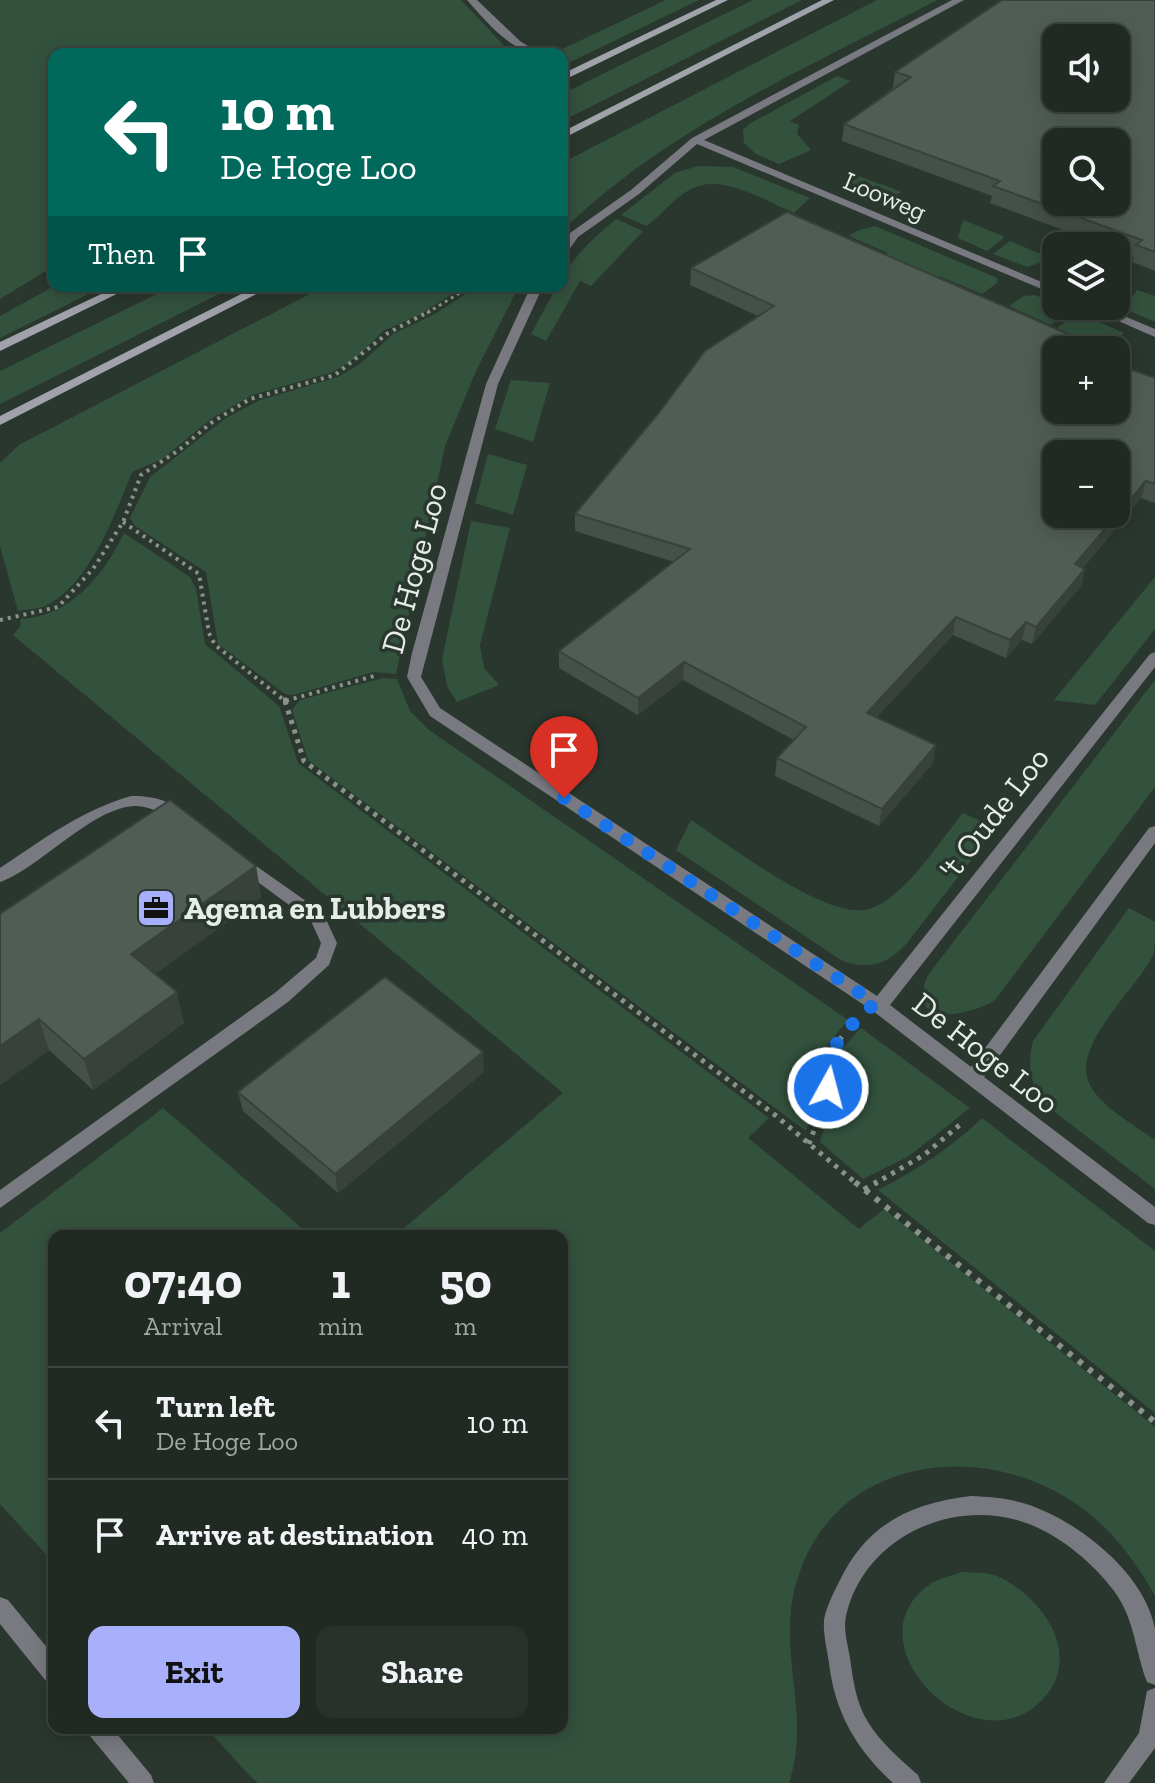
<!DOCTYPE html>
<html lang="en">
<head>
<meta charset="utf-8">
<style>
  :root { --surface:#202922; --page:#28312a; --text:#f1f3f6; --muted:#a2a6a5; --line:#3d4540; --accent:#a8b0fc }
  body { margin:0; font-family:"Zilla Slab",serif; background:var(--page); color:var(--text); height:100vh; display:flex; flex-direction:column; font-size:30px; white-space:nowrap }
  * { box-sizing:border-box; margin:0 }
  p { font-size:26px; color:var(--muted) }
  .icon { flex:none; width:44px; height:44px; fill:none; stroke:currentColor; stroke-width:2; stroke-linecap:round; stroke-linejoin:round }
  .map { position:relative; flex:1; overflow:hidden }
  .side { position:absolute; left:48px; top:1230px; width:520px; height:504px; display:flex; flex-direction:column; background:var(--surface); border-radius:16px; box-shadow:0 4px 20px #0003,0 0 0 2px var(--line) }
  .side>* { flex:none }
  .banner { position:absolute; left:48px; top:48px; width:520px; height:244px; border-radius:16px; box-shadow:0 4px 20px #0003,0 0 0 2px var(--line); background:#00695c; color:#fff; overflow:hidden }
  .tools { position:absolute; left:1042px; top:24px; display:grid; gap:16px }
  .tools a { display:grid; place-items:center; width:88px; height:88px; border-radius:16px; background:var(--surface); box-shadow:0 4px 20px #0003,0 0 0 2px var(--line); font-size:40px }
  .pin { position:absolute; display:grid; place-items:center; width:68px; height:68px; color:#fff; margin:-82px -34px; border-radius:50% 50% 50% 0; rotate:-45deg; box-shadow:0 0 8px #0007 }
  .pin .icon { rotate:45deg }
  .me { position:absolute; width:88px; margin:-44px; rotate:7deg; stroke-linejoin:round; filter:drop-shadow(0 0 6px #0008) }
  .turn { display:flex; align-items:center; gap:28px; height:168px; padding:0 40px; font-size:36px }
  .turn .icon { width:104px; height:104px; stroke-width:2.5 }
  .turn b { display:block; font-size:56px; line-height:68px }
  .then { display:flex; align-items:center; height:76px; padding:0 40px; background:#0003; gap:16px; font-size:30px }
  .eta { display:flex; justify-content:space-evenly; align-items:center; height:136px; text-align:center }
  .eta b { font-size:48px; font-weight:700; line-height:56px }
  .action { display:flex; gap:16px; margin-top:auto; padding:16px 40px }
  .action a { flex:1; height:92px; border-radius:16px; background:var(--accent); color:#111; font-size:32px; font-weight:700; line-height:92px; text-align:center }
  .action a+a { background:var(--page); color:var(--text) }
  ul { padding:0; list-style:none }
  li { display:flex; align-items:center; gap:24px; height:112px; padding:0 40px; border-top:2px solid var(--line) }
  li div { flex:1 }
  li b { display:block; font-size:30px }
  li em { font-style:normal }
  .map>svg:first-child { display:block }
  .green { fill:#33523e }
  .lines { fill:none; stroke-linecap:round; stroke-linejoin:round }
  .path-far3 { stroke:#89938c; stroke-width:3; stroke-dasharray:3 4; stroke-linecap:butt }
  .path-far2 { stroke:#89938c; stroke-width:4; stroke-dasharray:3 5; stroke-linecap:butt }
  .path-far1 { stroke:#89938c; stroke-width:5; stroke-dasharray:4 6; stroke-linecap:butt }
  .path { stroke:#89938c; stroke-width:6; stroke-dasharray:5 8; stroke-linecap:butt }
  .lane { fill:#797a81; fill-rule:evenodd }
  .street { fill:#797a81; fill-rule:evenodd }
  .secondary { fill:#a0a2ac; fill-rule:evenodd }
  .wall { fill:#455048 }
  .shaded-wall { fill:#38413b }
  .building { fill:#505d54; stroke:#38413b; stroke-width:2; fill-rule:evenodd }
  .route { stroke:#1a73e8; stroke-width:14; stroke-dasharray:0 25.2 }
  .labels { text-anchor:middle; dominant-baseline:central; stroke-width:7; stroke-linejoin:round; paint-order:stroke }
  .far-street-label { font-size:26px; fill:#e6ede8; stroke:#2a372e }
  .street-label { font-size:32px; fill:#e6ede8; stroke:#2a372e }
  .poi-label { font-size:32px; font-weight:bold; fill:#e6ede8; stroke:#2a372e; text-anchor:start }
</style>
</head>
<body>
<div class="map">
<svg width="1155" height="1783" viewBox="0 0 1155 1783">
  <rect width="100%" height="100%" fill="#2a372e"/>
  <g class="green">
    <path d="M0,0H461L512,54H54V266L0,299Z"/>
    <path d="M666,0H699L562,66V54H552Z"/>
    <path d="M753,0H802L562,121V94Z"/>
    <path d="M877,0H937C809,67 667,128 562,231V163Z"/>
    <path d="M837,76L851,81L790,121L799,125L797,134L811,150L779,164L756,154L744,143L743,130L749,124Z"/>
    <path d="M698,166L733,167L810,198L794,213C767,202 722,172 691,189C675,197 661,215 647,226L621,215L675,173Z"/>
    <path d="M858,176L902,192L873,203L839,189Z"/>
    <path d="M616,219L643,231L591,286L580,281L546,341L531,334L557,286H562C562,265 600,232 616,219Z"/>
    <path d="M963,220L1001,235L1004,238L987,251L958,238Z"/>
    <path d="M875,226L997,278V283L982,294L939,276L933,280L883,258L888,253L849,236L859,230Z"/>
    <path d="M1010,241L1052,259L1027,267L993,254Z"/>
    <path d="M54,286H105L0,338V316Z"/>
    <path d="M173,286H235L0,404V371Z"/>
    <path d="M325,286H465L419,315L383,331L356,358L333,372L252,395L211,419L162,459L132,472C115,514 91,581 49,604C41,609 28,609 18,611L0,546V463L19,445Z"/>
    <path d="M478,286H519L476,371L445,446L396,674L373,672L294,695L285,694L218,644L206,572L135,526L130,518L150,477L226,418L260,400L338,377L360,364L393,334L433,315Z"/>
    <path d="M1137,290L1155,296V322L1125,309Z"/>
    <path d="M1036,295L1056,306L1072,310L1051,325L1009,306L1024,296Z"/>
    <path d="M1078,313L1124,333L1103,350L1057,328Z"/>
    <path d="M511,380L550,383L533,442L495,429Z"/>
    <path d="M488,454L527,465L513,515L475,503Z"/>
    <path d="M471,521L510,528L480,645L484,668L499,685L457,702L447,686L442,659Z"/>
    <path d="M124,533L190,577L196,589L205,644L279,706L298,763L769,1118L748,1138L859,1229L884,1209L1155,1427V1596C1136,1562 1114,1532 1082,1508C989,1439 840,1453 799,1574C773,1650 813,1708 789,1783H258L251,1777L206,1728H562V1236H395L563,1093L13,635L21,626L20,619C70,617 104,575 124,533Z"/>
    <path d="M1155,577V629L1095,705L1054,700Z"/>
    <path d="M383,678L397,679L410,711L429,730L848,1020L829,1043L821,1061L822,1079L806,1131L308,760L292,710L300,700Z"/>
    <path d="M1155,680V787L995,1000C967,1017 904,1029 928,975Z"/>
    <path d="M963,813L996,828L907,943C889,964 867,971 841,960L676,850L691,820C728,844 820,915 863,910C871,910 885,902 891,897C919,875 940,841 963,813Z"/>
    <path d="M1129,908L1155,922C1155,931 1155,944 1154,953C1140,986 1071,1044 1089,1083C1100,1107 1135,1125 1155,1140V1189L1047,1106C1030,1086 1027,1066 1033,1041Z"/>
    <path d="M861,1028L970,1108L909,1156L863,1179L820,1142L837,1082V1064L842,1049Z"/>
    <path d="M163,1108L311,1236H54V1563L0,1504V1233Z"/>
    <path d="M982,1118L1155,1251V1413L878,1190C917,1170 951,1148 982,1118Z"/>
    <path d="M961,1572C972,1573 987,1572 997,1576C1037,1594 1078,1645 1051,1689C986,1783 840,1643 932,1583C940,1578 952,1576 961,1572Z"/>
  </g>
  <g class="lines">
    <path class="path-far3" d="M427,313L471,286"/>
    <g class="path-far2">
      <path d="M123,522L199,574L209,633L215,645L285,701L374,676"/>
      <path d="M0,620L58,607L93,569L123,522L141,475L179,450L211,423L250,399L335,375L388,333L430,311"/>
    </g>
    <g class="path-far1">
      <path d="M283,700H289"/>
      <path d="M285,701L304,761L775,1115L857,1184"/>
      <path d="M809,1144C815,1126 825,1106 828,1087C832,1060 824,1058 845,1033"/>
      <path d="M874,1184L924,1155L962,1123"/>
    </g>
    <g class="path">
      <path d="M855,1182L1155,1422"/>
      <path d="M864,1190L877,1182"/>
    </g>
    <g class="lane">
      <path d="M131,796C149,795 175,801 187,815L179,821C165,816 153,807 137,806C94,805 39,869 0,882V868C42,840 82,810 131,796Z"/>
      <path d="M239,854L323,913L337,943L329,965L288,1002L0,1208V1190L276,992L316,958L321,943L311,921L233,864L231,860Z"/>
    </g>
    <g class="street">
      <path d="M467,0H477L520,41L541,54C512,54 485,20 467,0Z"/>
      <path d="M952,0H964L704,140L1056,288V295L697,144L639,194L578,237L566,254L562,255V244L570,233L631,190L692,138Z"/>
      <path d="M531,286H543L498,384L421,677L440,708L877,996L1150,654L1155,652V667L890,1005L971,1067L1149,828L1155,826V843L984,1077L1155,1207V1225L1148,1223L873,1011L430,716L407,677L412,653L486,384Z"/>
      <path d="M1084,306H1100L1155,329V337Z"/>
      <path d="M971,1496C990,1497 1008,1498 1026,1504C1077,1520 1145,1573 1155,1629C1155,1646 1155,1667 1155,1685L1147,1682C1135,1651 1135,1619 1114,1591C1093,1563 1062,1537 1029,1524C955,1496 864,1536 846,1616C843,1630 848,1645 850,1658C853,1680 856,1703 868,1722C881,1743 900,1759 918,1775L921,1783H893C856,1749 835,1713 829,1663C827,1649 823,1634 824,1620C826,1607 834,1592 840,1580C867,1524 911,1503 971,1496Z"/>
      <path d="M0,1597L8,1600L54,1656V1684L46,1681L0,1624Z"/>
      <path d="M1155,1688V1748L1129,1783H1104L1139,1733L1147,1691Z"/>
      <path d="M87,1728H112L151,1775L154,1783H129L90,1736Z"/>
    </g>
    <g class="secondary">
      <path d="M716,0H728L562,81V74Z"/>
      <path d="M822,0H834L562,139V132Z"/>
      <path d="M118,286H133L0,351V342Z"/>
      <path d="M257,286H272L0,425V416Z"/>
    </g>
  </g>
  <g class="wall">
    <path d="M1155,0V271L1132,262L1133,256L1116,249V246H1107L990,203L992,196L842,141L844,124L893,88L895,72Z"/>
    <path d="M691,268L1056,350L1155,378V502L1154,503L1141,498L1083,568L1085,569L1081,586L1032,644L1022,640L1006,658L953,635L876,718L933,763L879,826L775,776L777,758L794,740L683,680L638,715L559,668V651L674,562L575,531V514L758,316L690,285Z"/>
    <path d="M170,800L256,866L261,898L155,974L184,1023L93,1090L49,1050L0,1085Z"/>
    <path d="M484,1072L338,1193L243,1111L238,1092Z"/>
  </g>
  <g class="shaded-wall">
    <path d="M1146,481L1141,498L1071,582L1075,564Z"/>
    <path d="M1085,569L1081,586L1032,644L1036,627Z"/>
    <path d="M956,617L953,635L864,731L867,713Z"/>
    <path d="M1026,622L1022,640L1006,658L1010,640Z"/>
    <path d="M684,662L683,680L638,715V698Z"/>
    <path d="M936,745L933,763L879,826L882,809Z"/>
    <path d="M256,866L261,898L140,985L131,954Z"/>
    <path d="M177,992L184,1023L93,1090L84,1059Z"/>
    <path d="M39,1019L49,1050L0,1085V1046Z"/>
    <path d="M483,1052L484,1072L338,1193L335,1174Z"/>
  </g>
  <g class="building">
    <path d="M1002,0H1155V252L1136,245L1142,240L993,186L1000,181L844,124L911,77L895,72ZM1056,38H1116V98H1056ZM1056,142H1116V202H1056Z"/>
    <path d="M787,212L1091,344L1084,350H1056V410H1116V364L1155,378V484L1146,481L1075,564L1085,569L1036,627L1026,622L1010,640L956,617L867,713L936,745L882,809L777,758L806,727L684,662L638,698L559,651L690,549L575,514L658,414L705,351L774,306L691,268ZM1056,454H1116V514H1056Z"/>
    <path d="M170,800L256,866L131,954L177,992L84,1059L39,1019L0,1046V914Z"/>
    <path d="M385,977L483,1052L335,1174L238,1092Z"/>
  </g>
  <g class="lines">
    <path class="route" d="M564,798L875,1003C845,1031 826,1044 828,1088"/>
  </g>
  <defs>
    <g id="office-square" transform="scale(2)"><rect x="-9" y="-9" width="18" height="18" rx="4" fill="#a8b0fc" stroke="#2a372e"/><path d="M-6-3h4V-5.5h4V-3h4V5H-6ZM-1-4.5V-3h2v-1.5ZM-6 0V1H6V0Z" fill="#111"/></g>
  </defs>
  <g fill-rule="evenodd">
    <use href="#office-square" x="156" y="908"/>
  </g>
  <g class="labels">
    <g class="far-street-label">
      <text transform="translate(885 196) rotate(23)">Looweg</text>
    </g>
    <g class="street-label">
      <text transform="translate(414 568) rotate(-75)">De Hoge Loo</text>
      <text transform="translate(994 813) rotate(-52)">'t Oude Loo</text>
      <text transform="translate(986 1053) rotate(38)">De Hoge Loo</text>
    </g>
    <g class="poi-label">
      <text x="184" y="908">Agema en Lubbers</text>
    </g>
  </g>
</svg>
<div class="tools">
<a><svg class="icon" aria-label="sound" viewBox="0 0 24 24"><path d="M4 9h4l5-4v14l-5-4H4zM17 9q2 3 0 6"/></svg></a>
<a><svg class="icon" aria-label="search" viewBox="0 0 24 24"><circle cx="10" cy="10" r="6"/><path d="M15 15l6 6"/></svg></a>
<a><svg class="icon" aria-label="layers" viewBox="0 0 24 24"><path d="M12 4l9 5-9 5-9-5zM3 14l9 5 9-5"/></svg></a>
<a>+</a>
<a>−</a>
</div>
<div class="pin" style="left:564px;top:798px;background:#d93025"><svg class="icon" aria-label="arrive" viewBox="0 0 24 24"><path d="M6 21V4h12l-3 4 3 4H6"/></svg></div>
<svg class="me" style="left:828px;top:1088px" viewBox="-20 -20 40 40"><circle r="17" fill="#1a73e8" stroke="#fff" stroke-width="3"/><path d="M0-11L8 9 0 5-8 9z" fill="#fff"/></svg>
<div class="banner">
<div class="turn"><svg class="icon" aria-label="left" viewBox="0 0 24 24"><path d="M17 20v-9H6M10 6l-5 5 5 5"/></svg><div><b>10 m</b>De Hoge Loo</div></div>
<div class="then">Then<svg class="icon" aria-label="arrive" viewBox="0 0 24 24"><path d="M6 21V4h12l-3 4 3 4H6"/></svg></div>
</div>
<section class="side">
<div class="eta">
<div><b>07:40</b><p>Arrival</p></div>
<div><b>1</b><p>min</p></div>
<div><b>50</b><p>m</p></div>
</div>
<ul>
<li><svg class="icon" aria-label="left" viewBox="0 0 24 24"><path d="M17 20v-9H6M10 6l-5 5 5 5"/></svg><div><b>Turn left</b><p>De Hoge Loo</p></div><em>10 m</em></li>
<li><svg class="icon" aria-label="arrive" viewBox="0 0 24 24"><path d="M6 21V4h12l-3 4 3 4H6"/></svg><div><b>Arrive at destination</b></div><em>40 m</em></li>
</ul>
<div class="action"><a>Exit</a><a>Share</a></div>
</section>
</div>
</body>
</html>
